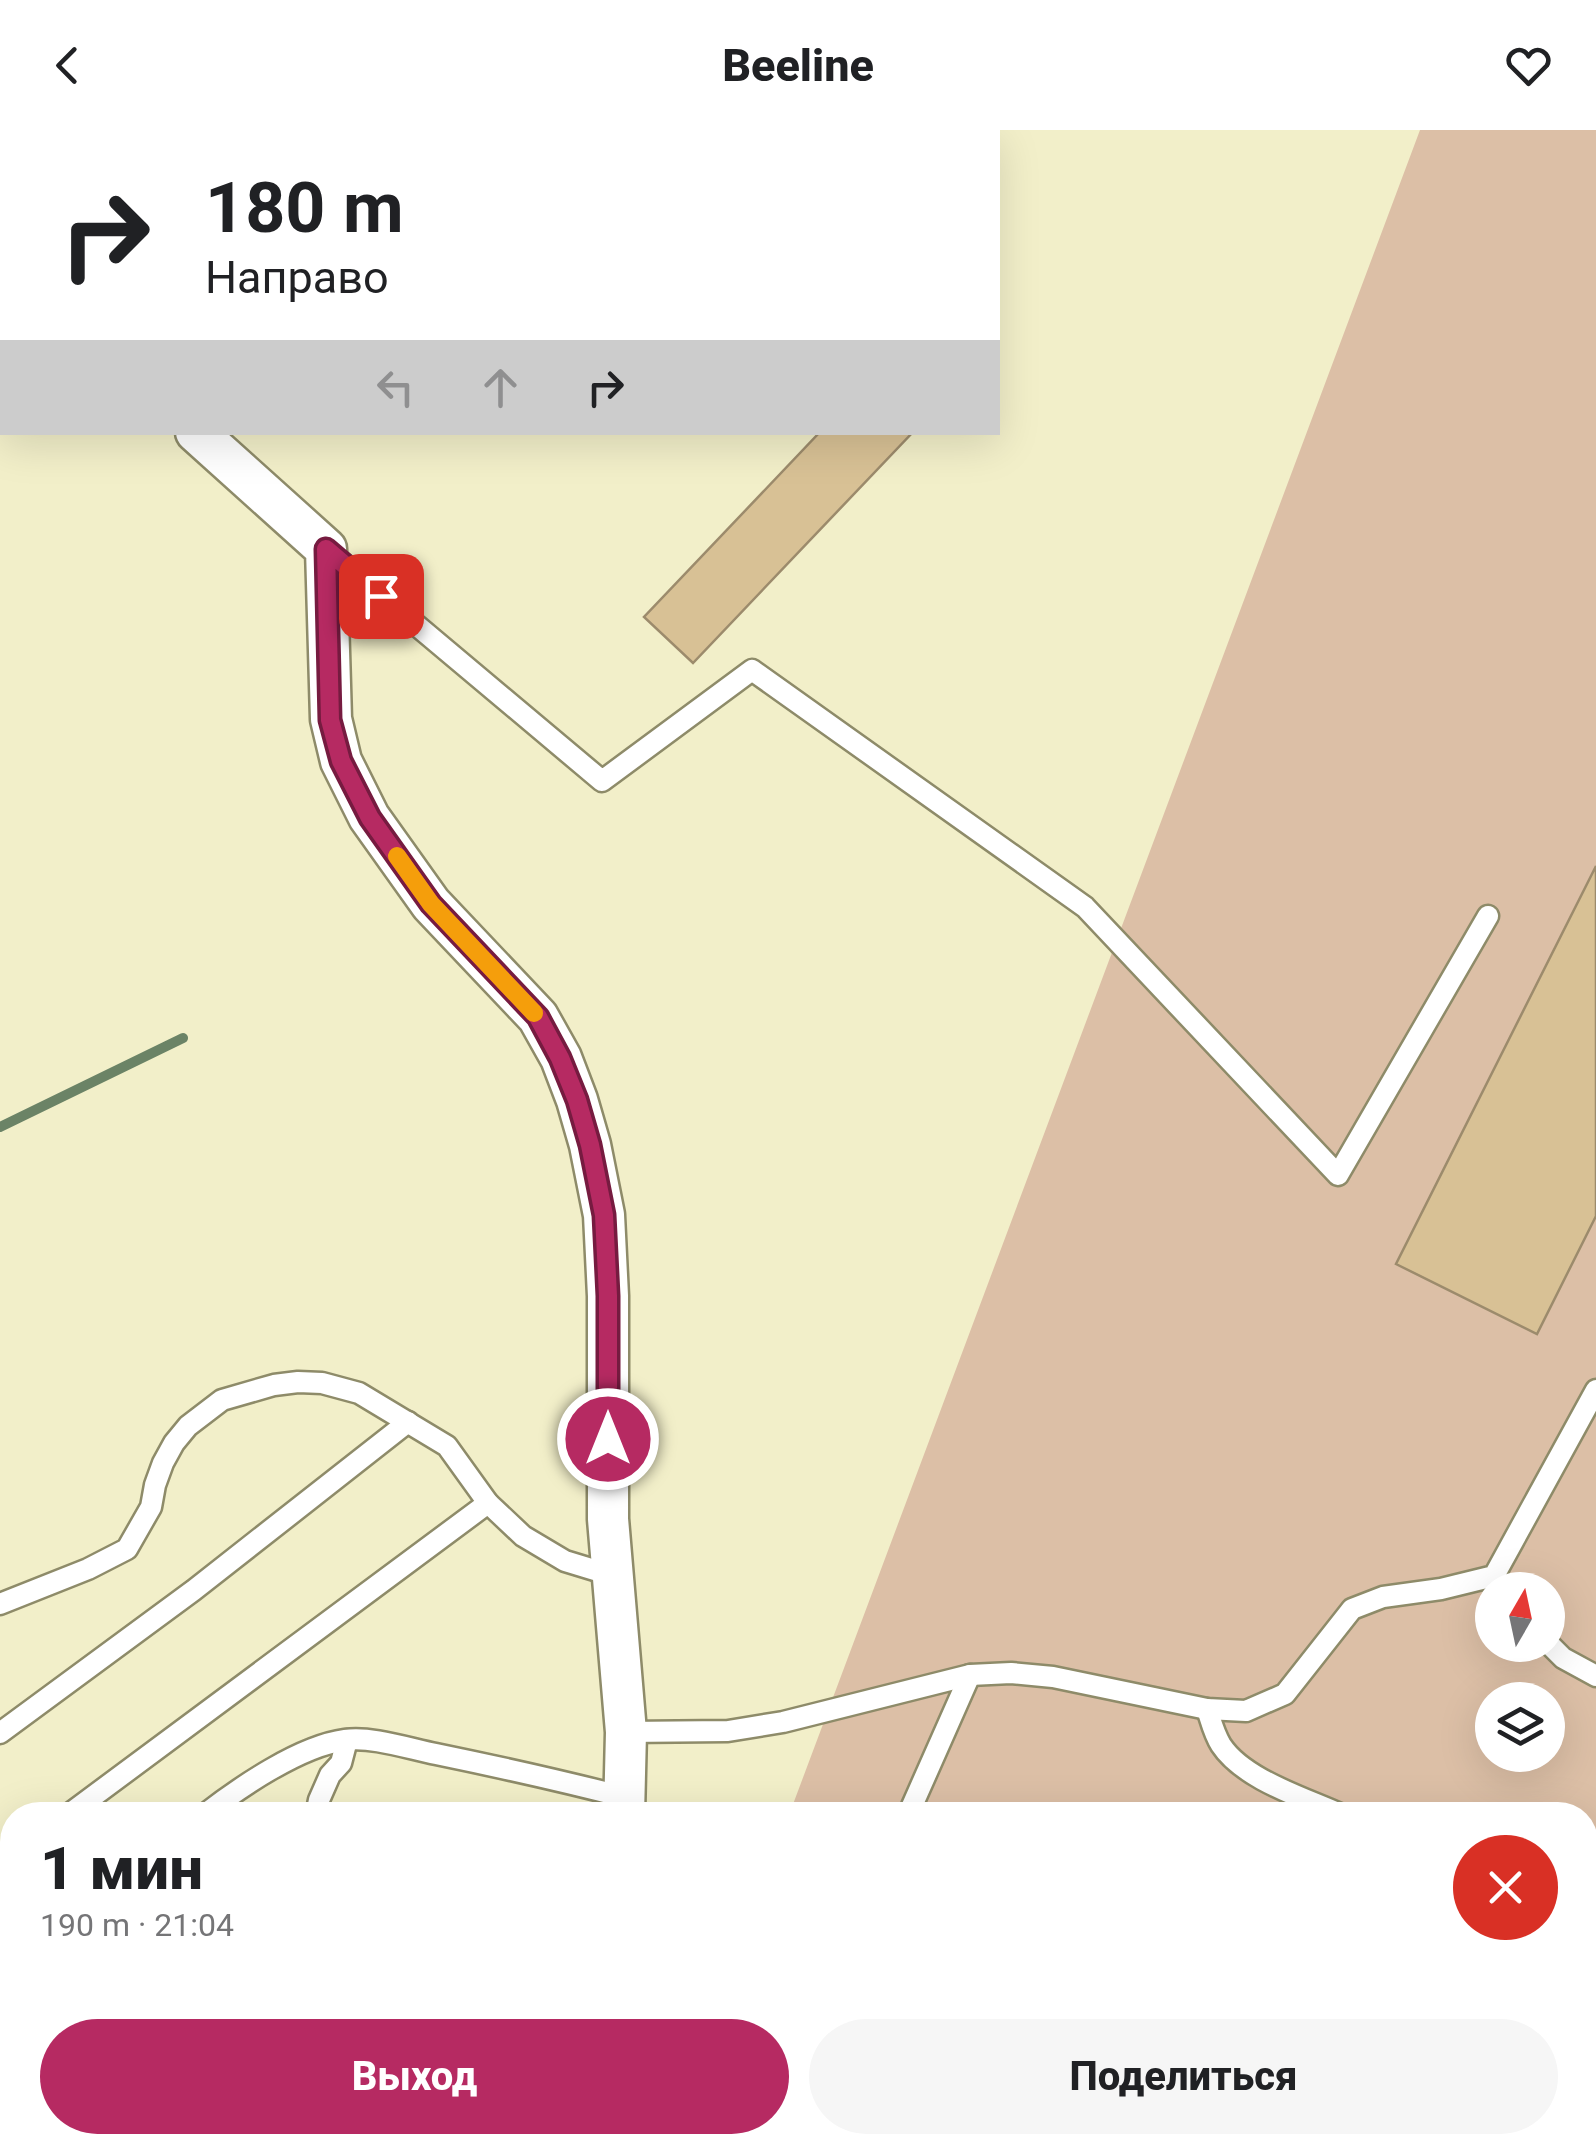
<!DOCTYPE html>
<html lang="ru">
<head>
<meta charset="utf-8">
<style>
  :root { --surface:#fff; --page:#f6f6f6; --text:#202124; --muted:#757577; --accent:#b62a62 }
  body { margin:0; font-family:Roboto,sans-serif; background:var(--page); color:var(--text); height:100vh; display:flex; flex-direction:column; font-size:38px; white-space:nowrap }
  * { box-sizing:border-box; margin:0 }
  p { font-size:32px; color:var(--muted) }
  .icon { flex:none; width:55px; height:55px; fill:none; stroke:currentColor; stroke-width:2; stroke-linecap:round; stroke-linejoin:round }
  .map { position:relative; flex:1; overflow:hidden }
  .panel { position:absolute; left:0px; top:1672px; width:1598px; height:352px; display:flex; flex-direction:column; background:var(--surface); border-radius:40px 40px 0 0; box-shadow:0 10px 40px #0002 }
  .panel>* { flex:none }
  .guide { position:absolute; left:0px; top:0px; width:1000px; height:305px; box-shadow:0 10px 40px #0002; background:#fff; color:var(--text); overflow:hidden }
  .needle { width:65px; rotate:9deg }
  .fabs { position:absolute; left:1475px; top:1442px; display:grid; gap:20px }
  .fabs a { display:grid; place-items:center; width:90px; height:90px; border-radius:50%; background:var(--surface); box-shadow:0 10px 40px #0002; font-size:50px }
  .pin { position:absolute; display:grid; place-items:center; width:85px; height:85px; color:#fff; margin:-42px; border-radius:20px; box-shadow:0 5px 15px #0006 }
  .me { position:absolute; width:110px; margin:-55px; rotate:0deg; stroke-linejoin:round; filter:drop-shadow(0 0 8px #0008) }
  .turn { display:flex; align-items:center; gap:35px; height:210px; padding:0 40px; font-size:45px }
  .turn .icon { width:130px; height:130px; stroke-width:2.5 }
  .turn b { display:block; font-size:70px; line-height:85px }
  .lanes { display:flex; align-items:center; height:95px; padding:0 40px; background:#0003; justify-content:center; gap:50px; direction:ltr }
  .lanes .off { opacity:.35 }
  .round { display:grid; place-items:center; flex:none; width:105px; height:105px; border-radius:52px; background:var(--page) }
  .head { display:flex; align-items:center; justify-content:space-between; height:170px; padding:0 40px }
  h1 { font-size:60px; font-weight:800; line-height:75px }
  .button { display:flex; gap:20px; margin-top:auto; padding:20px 40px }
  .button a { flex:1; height:115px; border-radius:60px; background:var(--accent); color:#fff; font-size:40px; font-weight:800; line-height:115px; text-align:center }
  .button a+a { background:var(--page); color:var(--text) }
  header { display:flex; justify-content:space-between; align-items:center; height:130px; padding:0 40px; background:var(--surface); font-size:45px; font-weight:800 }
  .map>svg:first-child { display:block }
  .green { fill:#dcbfa6; fill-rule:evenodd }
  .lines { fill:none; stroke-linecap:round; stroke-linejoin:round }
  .stream { stroke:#6b8366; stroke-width:10 }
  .building { fill:#d8c195; stroke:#9c8b6c; stroke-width:2.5 }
  .service-casing { stroke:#8e8b69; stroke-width:25 }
  .minor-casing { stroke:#8e8b69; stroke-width:45 }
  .service { stroke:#fff; stroke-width:20 }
  .minor { stroke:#fff; stroke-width:40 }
  .route-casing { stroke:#761b40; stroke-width:25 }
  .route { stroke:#b62a62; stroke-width:18 }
  .slow { stroke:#f59e0b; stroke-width:18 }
</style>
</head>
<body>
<header><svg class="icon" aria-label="back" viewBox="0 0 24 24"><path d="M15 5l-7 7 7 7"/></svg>Beeline<svg class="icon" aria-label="heart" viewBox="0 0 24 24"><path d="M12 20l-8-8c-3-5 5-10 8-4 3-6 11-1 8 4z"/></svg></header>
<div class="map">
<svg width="1596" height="2024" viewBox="0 0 1596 2024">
  <rect width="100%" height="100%" fill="#f2efc9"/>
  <path class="green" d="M1420,0H1596V2024H662L666,2012H1585V1685H789ZM1492,1460H1548V1515H1492ZM1492,1570H1548V1625H1492Z"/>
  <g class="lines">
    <path class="stream" d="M0,997L183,908"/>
  </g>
  <g class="building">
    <path d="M155,0H249L246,2H153Z"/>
    <path d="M455,0H757L754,2H457Z"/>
    <path d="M820,302H913L693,533L644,487Z"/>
    <path d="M1596,736V1086L1537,1204L1396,1134Z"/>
  </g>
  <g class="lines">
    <g class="service-casing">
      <g id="service">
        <path d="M327,420L602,651L752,540L1085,777L1338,1045L1488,786"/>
        <path d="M0,1474L88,1439L127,1419L151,1377L155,1355L163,1333L174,1313L188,1296L222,1270L274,1255L298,1252L322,1253L359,1263L447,1316L488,1373L523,1406L565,1431L611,1445"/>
        <path d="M1548,1513L1563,1528L1596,1546"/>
        <path d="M1207,1579C1211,1591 1214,1604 1221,1615C1244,1650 1305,1668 1342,1685"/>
        <path d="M626,1602L728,1601L783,1592L970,1545L1011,1543L1053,1547L1207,1579L1246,1581L1285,1564L1352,1479L1383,1467L1441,1459L1494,1446L1596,1260"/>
        <path d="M0,1603L194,1460L408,1292"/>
        <path d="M68,1685L488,1373"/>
        <path d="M204,1685C240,1657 300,1616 345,1610C372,1606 410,1619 436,1624C499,1637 562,1651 624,1667"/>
        <path d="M316,1685L319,1670L330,1645L341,1633L347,1610"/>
        <path d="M908,1685L970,1545"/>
        <path d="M0,1741L12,1730"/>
        <path d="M1585,1794L1596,1799"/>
        <path d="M0,1855L12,1844"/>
        <path d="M899,2012L926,2024"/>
        <path d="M1492,2012L1519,2024"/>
        <path d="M174,2024L179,2012"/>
        <path d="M448,2024L453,2012"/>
        <path d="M756,2024L763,2012"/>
      </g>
    </g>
    <g class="minor-casing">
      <g id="minor">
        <path d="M0,126L2,129"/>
        <path d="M196,302L326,419L331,589L341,631L369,687L431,774L538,887L561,928L577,970L590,1015L604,1085L608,1166V1389L626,1602L624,1685"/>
        <path d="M592,2024L593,2012"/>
      </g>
    </g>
    <use href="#service" class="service"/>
    <use href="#minor" class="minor"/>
  </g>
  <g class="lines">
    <g class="route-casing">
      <path id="route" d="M381,466L326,419L330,590L341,631L370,688L431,774L538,887L560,928L577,970L590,1015L604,1085L608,1166V1309"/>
    </g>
    <use href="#route" class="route"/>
    <path class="slow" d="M397,726L431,774L534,883"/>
  </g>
</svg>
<div class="fabs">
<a><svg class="needle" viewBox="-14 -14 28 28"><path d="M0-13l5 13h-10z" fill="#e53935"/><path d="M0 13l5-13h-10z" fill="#757577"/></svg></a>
<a><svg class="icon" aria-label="layers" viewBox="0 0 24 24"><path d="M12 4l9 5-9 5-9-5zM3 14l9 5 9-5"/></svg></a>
</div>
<div class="pin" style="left:381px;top:466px;background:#d93025"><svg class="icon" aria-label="arrive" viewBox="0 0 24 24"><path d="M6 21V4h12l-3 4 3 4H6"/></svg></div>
<svg class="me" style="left:608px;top:1309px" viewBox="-20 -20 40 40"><circle r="17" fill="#b62a62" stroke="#fff" stroke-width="3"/><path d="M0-11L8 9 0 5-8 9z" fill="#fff"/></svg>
<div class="guide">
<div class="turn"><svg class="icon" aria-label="right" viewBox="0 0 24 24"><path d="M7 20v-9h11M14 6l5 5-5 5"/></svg><div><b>180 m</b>Направо</div></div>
<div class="lanes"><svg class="icon off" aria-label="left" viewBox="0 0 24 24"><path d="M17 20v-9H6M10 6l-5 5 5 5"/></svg><svg class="icon off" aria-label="ahead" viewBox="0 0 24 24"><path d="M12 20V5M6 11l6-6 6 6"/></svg><svg class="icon" aria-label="right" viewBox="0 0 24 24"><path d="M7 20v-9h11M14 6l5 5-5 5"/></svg></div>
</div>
<section class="panel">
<div class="head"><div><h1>1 мин</h1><p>190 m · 21:04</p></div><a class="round" style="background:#d93025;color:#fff"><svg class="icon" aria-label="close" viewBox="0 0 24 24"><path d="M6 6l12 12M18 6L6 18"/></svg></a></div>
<div class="button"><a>Выход</a><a>Поделиться</a></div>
</section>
</div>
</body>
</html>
